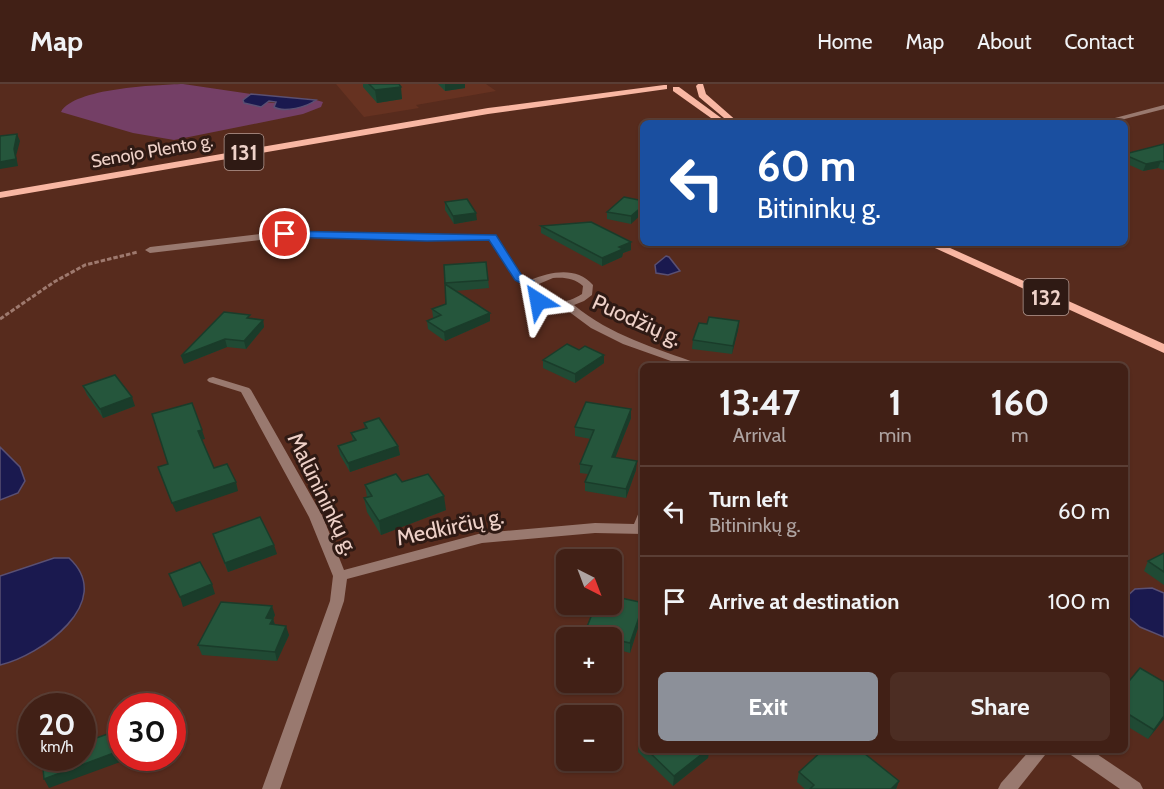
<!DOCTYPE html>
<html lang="en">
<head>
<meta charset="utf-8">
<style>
  :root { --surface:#412016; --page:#4c2d23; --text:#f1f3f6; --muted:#aea3a1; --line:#5a3e35; --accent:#8c9099 }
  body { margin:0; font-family:Cabin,sans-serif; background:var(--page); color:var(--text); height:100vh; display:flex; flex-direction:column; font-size:22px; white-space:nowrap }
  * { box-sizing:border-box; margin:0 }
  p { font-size:20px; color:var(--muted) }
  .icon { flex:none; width:33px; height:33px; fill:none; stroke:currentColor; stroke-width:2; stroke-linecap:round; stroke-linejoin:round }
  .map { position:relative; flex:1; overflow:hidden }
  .sheet { position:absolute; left:640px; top:279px; width:488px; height:390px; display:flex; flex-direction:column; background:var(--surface); border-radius:9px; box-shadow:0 2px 4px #0004,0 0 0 2px var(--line) }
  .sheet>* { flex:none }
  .top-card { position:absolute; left:640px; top:36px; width:488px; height:126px; border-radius:9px; box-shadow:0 2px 4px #0004,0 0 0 2px var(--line); background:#1a4fa0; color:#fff; overflow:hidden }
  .needle { width:39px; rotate:138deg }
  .fabs { position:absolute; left:556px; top:465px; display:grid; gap:12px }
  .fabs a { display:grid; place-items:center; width:66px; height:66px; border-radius:9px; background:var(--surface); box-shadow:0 2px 4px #0004,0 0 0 2px var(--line); font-size:30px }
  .speed { position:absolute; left:18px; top:609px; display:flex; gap:12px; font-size:30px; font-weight:700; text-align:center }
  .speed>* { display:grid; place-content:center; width:78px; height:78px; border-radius:50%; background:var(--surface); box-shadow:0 2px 4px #0004,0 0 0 2px var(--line); line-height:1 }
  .speed small { font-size:15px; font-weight:400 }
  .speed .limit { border:9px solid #d22; background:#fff; color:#111 }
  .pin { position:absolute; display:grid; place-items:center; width:51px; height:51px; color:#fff; margin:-26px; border:3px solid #fff; border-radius:50%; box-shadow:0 2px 6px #0007 }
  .me { position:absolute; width:66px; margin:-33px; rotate:326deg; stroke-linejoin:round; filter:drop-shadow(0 0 4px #0008) }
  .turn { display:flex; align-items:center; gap:21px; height:126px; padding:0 18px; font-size:27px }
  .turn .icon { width:78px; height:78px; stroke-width:2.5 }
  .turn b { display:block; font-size:42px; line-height:51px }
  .eta { display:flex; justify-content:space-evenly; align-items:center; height:102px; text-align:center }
  .eta b { font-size:36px; font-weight:700; line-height:42px }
  .cta { display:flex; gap:12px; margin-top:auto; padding:12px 18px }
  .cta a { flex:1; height:69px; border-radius:9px; background:var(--accent); color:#fff; font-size:24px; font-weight:700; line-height:69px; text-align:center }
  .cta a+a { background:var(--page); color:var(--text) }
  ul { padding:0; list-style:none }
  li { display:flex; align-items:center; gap:18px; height:90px; padding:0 18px; border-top:2px solid var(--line) }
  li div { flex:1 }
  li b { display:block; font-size:22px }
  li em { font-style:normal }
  header { display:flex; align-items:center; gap:36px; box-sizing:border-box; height:84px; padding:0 30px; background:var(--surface); border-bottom:2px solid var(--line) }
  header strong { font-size:28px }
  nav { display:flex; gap:33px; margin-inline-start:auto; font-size:21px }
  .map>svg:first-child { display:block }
  .built { fill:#663221 }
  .green { fill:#743f66 }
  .water { fill:#1a194f; stroke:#5a5073; stroke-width:1.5 }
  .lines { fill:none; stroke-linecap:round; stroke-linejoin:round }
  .path { stroke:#9e796e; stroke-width:3; stroke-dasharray:4.5 2; stroke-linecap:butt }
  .street { fill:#99796f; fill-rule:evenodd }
  .primary { fill:#f9b7a3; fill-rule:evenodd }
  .wall { fill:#204a34 }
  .shaded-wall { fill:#1a3c2a }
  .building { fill:#25563c; stroke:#1a3c2a; stroke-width:1.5 }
  .route { fill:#1a73e8; stroke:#114b97; stroke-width:1.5 }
  .labels { text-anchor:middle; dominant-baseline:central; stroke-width:6; stroke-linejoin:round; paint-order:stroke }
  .far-street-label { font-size:18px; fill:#eed1c8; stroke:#2f1a14 }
  .shield { fill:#2f1a14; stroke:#b59a92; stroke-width:1.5 }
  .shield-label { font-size:21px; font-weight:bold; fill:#eed1c8 }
  .street-label { font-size:22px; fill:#eed1c8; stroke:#2f1a14 }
</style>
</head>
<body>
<header>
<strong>Map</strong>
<nav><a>Home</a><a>Map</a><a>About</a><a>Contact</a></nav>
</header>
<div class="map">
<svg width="1164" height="705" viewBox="0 0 1164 705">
  <rect width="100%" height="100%" fill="#572b1d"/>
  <path class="built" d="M336,0H486L496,7L416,21L419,24L364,33Z"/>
  <path class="green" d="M183,0L251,10L243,16C262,19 276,17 294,24L316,16L323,18L321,23L303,30L174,56L133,49L61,28C74,4 156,1 183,0Z"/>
  <g class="water">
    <path d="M251,10L316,16C307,23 284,29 274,23L276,18L269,17L261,23L244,19L243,16Z"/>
    <path d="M666,172L669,173L680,187L668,191L656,189L655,181Z"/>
    <path d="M0,363L20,383L25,397L18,409L0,416Z"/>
    <path d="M54,474H69C117,518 40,572 0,581V492Z"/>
    <path d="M1152,504L1164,509V553L1140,543L1125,530V514L1135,505Z"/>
  </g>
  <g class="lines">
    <path class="path" d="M0,235L54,198L85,181L138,168"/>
    <g class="street">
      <path d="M1164,21V25L1109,39H1096Z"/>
      <path d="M285,147L495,151L522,192L530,196C551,188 576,182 593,201L592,211L584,217L574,221C610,251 655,264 699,280L700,282H685L623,260L591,244L564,224H548L537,220L523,209L525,201L515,196L489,156L427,157L285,153L150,169L145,166L150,163ZM553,194C564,193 574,194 583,202L582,210C567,220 547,222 533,208L534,202Z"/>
      <path d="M213,293L249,304L251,306L323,433L344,486L482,449L595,439L634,440L639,428L644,427V450L595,449L482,459L347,495L344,517L280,705H262L330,517L333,492L309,433L241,308L209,298L207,296L209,294Z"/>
      <path d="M1030,666H1049L1018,705H998L1001,699Z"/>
      <path d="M1069,666H1091L1140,699L1143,705H1120L1071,671Z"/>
    </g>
    <g class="primary">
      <path d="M698,0H703L706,10L739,39H730L699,13L696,2Z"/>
      <path d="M664,1H667V5L488,30L0,114V108L488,24Z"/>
      <path d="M673,3H679L728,39H718L673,7Z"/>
      <path d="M924,159H939L1164,260V269Z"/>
    </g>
  </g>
  <g class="wall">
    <path d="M363,0H399L402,15L377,19L363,3Z"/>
    <path d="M438,0H465V4L445,7Z"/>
    <path d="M1164,60V86L1158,84L1143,87L1125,79V70Z"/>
    <path d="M644,117L631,140L607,135V128Z"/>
    <path d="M445,118L477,136L454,140L445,126Z"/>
    <path d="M541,142L631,166L623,169L622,173L602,182L541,149Z"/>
    <path d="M486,178L489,204L455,207L490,237L445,257L428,245L427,237L434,234L433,233L432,225L446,220L444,181Z"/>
    <path d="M251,235L263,236L264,243L246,265L227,263L184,280Z"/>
    <path d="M739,237L738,246L732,270L692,265L693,256Z"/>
    <path d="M543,276L604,279L575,299L543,284Z"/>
    <path d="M83,302L135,322L103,334L87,311Z"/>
    <path d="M631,334L615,373L636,386L626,414L585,407V398L588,390L580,389V380L591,355L575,352V343Z"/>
    <path d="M364,339L398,362L400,371L350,388L340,371L338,362L353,357L351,349L365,345Z"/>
    <path d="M402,398L446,426L381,451L367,428L364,414L367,413L365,401Z"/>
    <path d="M213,450L277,470L228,488L216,460Z"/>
    <path d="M1164,469V501L1144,487L1148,477Z"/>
    <path d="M643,528L630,569L612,564V554H585V548Z"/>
    <path d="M275,531L273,535L275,541L289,551L277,577L202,571L198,561Z"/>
    <path d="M1125,602L1164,635L1148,655L1125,641Z"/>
    <path d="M644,655V666H709L708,674L673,702L638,668L639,658Z"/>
    <path d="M799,688L899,697L896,705H805L797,698Z"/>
  </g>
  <g class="shaded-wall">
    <path d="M445,0H465V4L445,7Z"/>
    <path d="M401,3L402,15L377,19L375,6Z"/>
    <path d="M17,50L20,57L16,72L18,82L0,85V78L14,65Z"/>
    <path d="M1161,77L1158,84L1143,87L1146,80Z"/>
    <path d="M644,121V128L631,140V132Z"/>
    <path d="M476,129L477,136L454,140L453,132Z"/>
    <path d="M631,158V166L623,169L622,173L602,182V174L619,163Z"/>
    <path d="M490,229V237L445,257L444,248Z"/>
    <path d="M263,236L264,243L246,265L244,257Z"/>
    <path d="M739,237L738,246L732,270L733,262Z"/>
    <path d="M225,255L227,263L184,280L181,272Z"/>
    <path d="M604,271V279L575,299V290Z"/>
    <path d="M132,313L135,322L103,334L100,325Z"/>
    <path d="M631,325V334L612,382V373Z"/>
    <path d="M202,346L205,355L201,356L198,347Z"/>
    <path d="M398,362L400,371L350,388L348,379Z"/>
    <path d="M637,377L636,386L626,414V405Z"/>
    <path d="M236,398L238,407L176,428L172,419Z"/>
    <path d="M444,412L446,426L381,451L379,437Z"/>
    <path d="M274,461L277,470L228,488L225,479Z"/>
    <path d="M212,500L215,510L183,523L180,513Z"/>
    <path d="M644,520L643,528L630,569V559Z"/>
    <path d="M272,522L275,531L273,535L276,544L273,550L266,534Z"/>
    <path d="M286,542L289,551L277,577L275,568Z"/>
    <path d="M1164,632V635L1148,655L1154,646Z"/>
    <path d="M82,645H83L86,669L82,662Z"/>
    <path d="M116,647L120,657L122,674H123V677L49,704L44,695Z"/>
    <path d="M707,666H709L708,674L673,702L674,692Z"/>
    <path d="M899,697L896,705H891Z"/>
  </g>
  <g class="building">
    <path d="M369,0H399L401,3L375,6Z"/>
    <path d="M17,50L14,65L16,75L0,78V52Z"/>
    <path d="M1164,60V78L1161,77L1146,80L1125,71V70Z"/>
    <path d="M624,113L644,117V121L631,132L607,128Z"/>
    <path d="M467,115L476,129L453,132L445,118Z"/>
    <path d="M591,138L631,158L619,163L623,165L602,174L541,142Z"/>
    <path d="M486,178L488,196L445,199L444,181Z"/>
    <path d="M445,200L490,229L444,248L427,237L441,231L432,225L446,220Z"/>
    <path d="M224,228L250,231L247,234L263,236L244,257L225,255L181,272Z"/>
    <path d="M709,233L739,237L733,262L693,256L699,239L707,240Z"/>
    <path d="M567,260L579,266L585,262L604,271L575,290L543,276Z"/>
    <path d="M115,291L132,313L100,325L83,302Z"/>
    <path d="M586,318L631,325L612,373L637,377L626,405L585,398L592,382L580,380L594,346L575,343Z"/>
    <path d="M192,319L202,346L198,347L214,384L227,380L236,398L172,419L158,383L168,380L152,330Z"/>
    <path d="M379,334L398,362L348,379L338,362L356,356L351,349L367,344L364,339Z"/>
    <path d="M396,390L402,398L428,390L444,412L379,437L364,414L372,412L365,401Z"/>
    <path d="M260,433L274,461L225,479L213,450Z"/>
    <path d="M1164,469V488L1148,477Z"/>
    <path d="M200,478L212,500L180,513L169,490Z"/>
    <path d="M612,512L644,519L630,559L612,555V554H607L585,548L596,520H612Z"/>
    <path d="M221,518L272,522L266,534L273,535L270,540L286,542L275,568L198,561Z"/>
    <path d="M1140,584L1164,598V632L1154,646L1125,628V602Z"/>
    <path d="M116,647L119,667L44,695L42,674H82V659Z"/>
    <path d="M644,655V663L639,658Z"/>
    <path d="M647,666H707L674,692Z"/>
    <path d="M823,666H860L899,697L891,705H810L814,701L799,688Z"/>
  </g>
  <path class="route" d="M281,147L496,151L522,192L534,197V208L543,217L534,220L524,211V201L515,196L489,156L427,157L285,153L280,150Z"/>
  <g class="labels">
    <g class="far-street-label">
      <text transform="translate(152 67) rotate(-10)">Senojo Plento g.</text>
    </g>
    <g class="shield">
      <rect x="224.5" y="50" width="39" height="36" rx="4.5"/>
      <rect x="1023.5" y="195" width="45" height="36" rx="4.5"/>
    </g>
    <g class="shield-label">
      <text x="244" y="68">131</text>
      <text x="1046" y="213">132</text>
    </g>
    <g class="street-label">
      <text transform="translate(637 236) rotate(24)">Puodžių g.</text>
      <text transform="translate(323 410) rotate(64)">Malūnininkų g.</text>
      <text transform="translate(450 443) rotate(-12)">Medkirčių g.</text>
    </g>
  </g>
</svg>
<div class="fabs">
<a><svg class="needle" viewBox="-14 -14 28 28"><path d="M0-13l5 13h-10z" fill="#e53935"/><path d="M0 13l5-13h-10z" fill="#aea3a1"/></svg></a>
<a>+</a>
<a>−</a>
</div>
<div class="speed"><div>20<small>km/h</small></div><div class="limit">30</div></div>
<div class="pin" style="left:285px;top:150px;background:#d93025"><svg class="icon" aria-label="arrive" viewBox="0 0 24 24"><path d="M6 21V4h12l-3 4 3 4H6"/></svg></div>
<svg class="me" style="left:538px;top:217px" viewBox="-20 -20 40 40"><path d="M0-17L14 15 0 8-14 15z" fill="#1a73e8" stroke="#fff" stroke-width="4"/></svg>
<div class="top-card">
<div class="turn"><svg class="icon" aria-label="left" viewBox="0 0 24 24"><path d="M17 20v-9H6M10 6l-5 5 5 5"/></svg><div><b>60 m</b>Bitininkų g.</div></div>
</div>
<section class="sheet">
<div class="eta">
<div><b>13:47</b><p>Arrival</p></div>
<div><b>1</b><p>min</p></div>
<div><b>160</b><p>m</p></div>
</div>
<ul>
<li><svg class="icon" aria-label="left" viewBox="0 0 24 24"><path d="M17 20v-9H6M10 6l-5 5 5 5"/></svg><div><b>Turn left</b><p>Bitininkų g.</p></div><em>60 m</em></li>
<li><svg class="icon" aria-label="arrive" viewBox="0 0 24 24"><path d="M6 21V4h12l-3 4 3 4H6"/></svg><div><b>Arrive at destination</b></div><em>100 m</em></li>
</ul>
<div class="cta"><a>Exit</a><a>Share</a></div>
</section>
</div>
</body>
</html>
